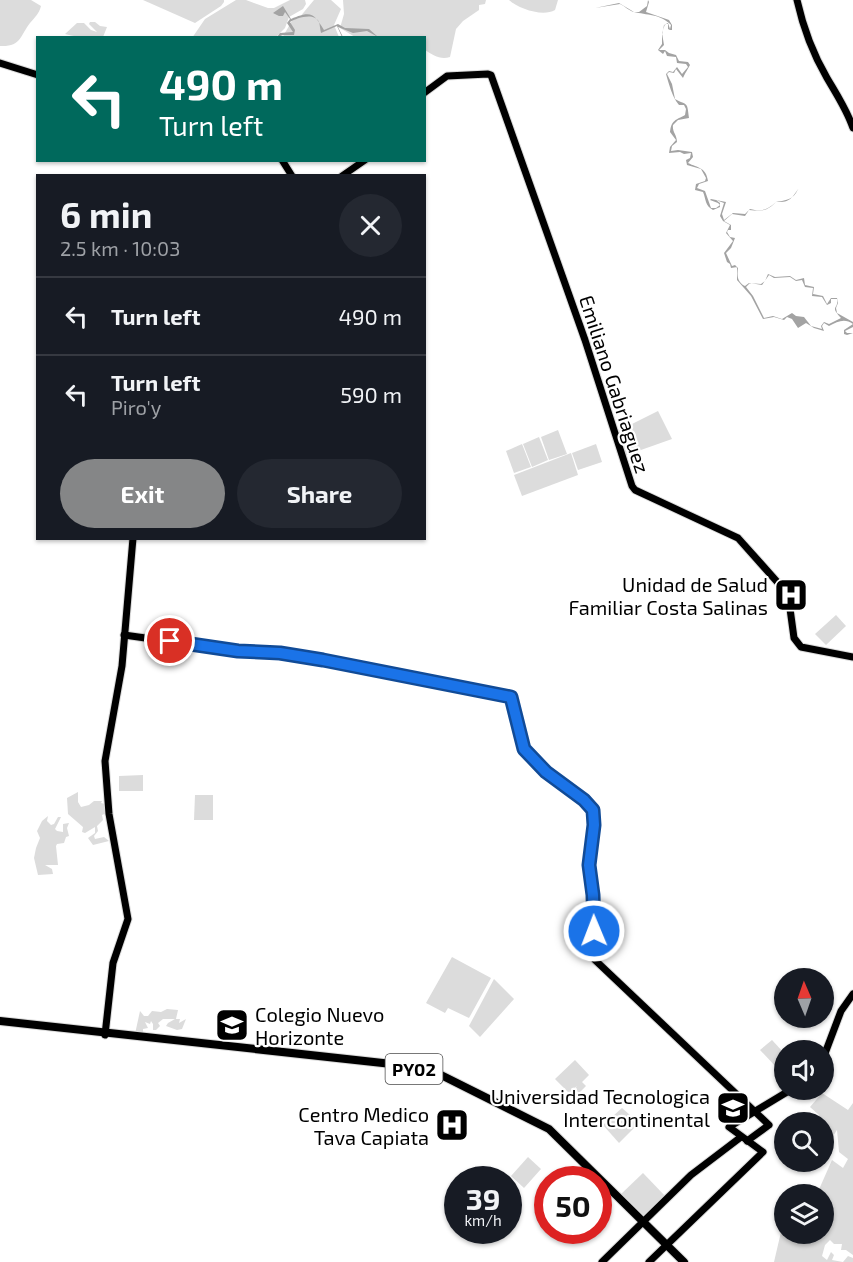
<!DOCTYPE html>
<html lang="en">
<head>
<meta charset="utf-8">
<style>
  :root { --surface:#171b24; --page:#242831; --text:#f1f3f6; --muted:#9ea1a6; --line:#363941; --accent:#858687 }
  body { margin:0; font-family:"Exo 2",sans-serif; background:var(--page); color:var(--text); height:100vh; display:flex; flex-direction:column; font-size:22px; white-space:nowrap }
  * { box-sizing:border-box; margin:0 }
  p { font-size:20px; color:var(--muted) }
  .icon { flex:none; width:33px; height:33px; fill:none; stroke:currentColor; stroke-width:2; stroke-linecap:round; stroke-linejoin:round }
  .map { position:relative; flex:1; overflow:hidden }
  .sheet { position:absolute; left:36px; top:174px; width:390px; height:366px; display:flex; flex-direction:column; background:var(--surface); border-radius:0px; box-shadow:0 2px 4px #0004 }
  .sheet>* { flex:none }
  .banner { position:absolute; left:36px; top:36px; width:390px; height:126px; border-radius:0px; box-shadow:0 2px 4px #0004; background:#00695c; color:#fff; overflow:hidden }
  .needle { width:39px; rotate:358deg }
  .fabs { position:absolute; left:774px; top:968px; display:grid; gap:12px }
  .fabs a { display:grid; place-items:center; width:60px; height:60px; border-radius:50%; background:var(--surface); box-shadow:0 2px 4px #0004; font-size:30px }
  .speed { position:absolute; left:444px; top:1166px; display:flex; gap:12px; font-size:30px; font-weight:700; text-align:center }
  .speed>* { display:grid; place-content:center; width:78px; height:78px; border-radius:50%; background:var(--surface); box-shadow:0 2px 4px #0004; line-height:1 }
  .speed small { font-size:15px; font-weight:400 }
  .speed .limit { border:9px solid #d22; background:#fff; color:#111 }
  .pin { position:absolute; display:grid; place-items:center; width:51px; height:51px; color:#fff; margin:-26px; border:3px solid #fff; border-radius:50%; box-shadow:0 2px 6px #0007 }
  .me { position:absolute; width:66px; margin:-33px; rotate:359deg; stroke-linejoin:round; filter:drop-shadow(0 0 4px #0008) }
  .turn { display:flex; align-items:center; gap:21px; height:126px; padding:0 24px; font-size:27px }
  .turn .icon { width:78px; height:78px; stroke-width:2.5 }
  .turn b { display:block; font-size:42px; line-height:51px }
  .round { display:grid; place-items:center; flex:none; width:63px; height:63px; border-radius:32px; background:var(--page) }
  .summary { display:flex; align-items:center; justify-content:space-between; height:102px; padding:0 24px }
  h1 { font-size:36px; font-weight:700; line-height:45px }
  .action { display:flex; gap:12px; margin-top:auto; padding:12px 24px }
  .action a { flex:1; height:69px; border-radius:36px; background:var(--accent); color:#fff; font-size:24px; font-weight:700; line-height:69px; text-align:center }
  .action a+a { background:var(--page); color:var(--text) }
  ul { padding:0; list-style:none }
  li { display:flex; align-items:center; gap:18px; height:78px; padding:0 24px; border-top:2px solid var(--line) }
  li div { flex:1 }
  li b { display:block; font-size:22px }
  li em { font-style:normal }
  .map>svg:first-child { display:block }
  .green { fill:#dcdcdc }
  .water { fill:#a3a3a3; fill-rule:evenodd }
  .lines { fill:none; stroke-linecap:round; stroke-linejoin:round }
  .major-casing { stroke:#dbdbdb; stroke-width:9 }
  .highway-casing { stroke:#dbdbdb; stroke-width:10 }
  .major { stroke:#000; stroke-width:7 }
  .highway { stroke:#000; stroke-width:8 }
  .route-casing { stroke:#114b97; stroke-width:15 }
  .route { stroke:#1a73e8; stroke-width:10 }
  .labels { text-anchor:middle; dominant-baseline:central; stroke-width:4.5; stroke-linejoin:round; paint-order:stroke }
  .shield { fill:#fff; stroke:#4c4c4c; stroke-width:1.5 }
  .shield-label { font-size:18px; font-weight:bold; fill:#000 }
  .street-label { font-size:20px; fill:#000; stroke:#fff }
  .poi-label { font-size:20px; fill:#000; stroke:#fff; text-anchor:end }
</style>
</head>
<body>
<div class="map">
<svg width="853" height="1262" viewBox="0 0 853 1262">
  <rect width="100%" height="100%" fill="#fff"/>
  <g class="green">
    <path d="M0,0H31L41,6C39,14 35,17 30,23C20,36 21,47 0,46Z"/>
    <path d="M143,0H224V2L221,6L195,23Z"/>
    <path d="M236,0H246L268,8H274L290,0H305L306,4L303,9L289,17L285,28L276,37L192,38L205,19Z"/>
    <path d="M314,0H331L341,9L334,25L339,37L282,38L293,19L299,18Z"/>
    <path d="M343,0H486L485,4L479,5V10L463,21L456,29L450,57C440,60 433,55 425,50L424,38L355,37L340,28L344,14Z"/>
    <path d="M509,0H558L555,10C543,17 519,9 509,0Z"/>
    <path d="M90,22H95L100,26L107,27L103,37C90,37 77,38 65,34L77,23H84L91,30L97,32L89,24Z"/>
    <path d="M658,411L672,439L624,456L616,432Z"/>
    <path d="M558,430L567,454L549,460L541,437Z"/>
    <path d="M539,437L548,460L532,467L523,444Z"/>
    <path d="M522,444L531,467L514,473L506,451Z"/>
    <path d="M596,444L602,462L578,470L572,453Z"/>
    <path d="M571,453L578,475L522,496L514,475Z"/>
    <path d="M836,615L846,626L826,645L815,634Z"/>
    <path d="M143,775V791H119V776Z"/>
    <path d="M78,792V802L81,807L89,805L94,801H102L101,803L105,804L107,813L102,815L103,820L97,826L98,831L94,836L95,839L104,837L109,841L93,845L88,838L95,833V827L85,833L82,832L83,827L68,814L67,798Z"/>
    <path d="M195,795H213V820H194Z"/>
    <path d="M48,816L47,821L51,825L54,824L58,817H61L55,829L57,831L63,832V824L69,823L67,828L69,836L66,837L64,843L57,844L56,846L58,865H45L52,869L53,874L38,875L34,858L36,848L40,838L37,831L42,821Z"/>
    <path d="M452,957L491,978L469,1018L448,1008L445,1013L426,1003Z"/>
    <path d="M494,979L514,999L480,1037L469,1026Z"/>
    <path d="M167,1009L178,1010L176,1019H180L179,1023L186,1019L182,1029L177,1030L166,1026L168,1023L175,1019H163L158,1023L160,1026L156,1030H153V1024L151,1021L150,1024L145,1022L148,1028L143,1029V1033L135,1034L140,1011L144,1016H148L152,1011L161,1012Z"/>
    <path d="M772,1040L784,1053V1061L777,1068L760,1050Z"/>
    <path d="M575,1060L589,1075L582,1082L586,1086L579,1093L575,1089L577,1086L569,1093L555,1079Z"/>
    <path d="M822,1093L848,1110L853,1103V1255L846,1250H841L842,1244H834L830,1240L825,1245L822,1256L827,1260L831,1252L834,1255L832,1260L843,1262L848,1256L853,1258V1262H774L784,1219V1233H824V1194H817L832,1160L843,1168L848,1159L839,1152L837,1130L824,1150V1122H815L819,1115L810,1107Z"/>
    <path d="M622,1108L639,1123L619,1143L603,1125Z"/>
    <path d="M528,1157L541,1169L524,1188L511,1176Z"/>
    <path d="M643,1173L667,1198L644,1220L619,1196Z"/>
  </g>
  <g class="water">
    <path d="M648,0L649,2L646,12L669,20L672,25V30H670L668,29V24H665L662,33L664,45L659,50H665L669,53L676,55L679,61L688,62L690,65C689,67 684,75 683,78L676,69L674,73L669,72L667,74L672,84L675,99C688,106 687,101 689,118L678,120L673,125C672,132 677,135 677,142L672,146L671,151L678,150L692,152L693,157L688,163C698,168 706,167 708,181L699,184L697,188L705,191L711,208H716L720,205L718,203L710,200L711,199L726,202L722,214L724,220L733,213L745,214L750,209C762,212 767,210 776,202C782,201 792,200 796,193C797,191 798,189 800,187C792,196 792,203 776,202C766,212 762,211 749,210L745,216L732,214L724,221L731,225V230H728L727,232L730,237L735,238L731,248L726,253L732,266L735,265L738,268C737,275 737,282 745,286L749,283L761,284L765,281L768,274L775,277L790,276L796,280L804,278L805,285L814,287L813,294L823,296L827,304L831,298H837L838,303L836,308L837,313L853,322V327L845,331L847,333H853L847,335L844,334V330L853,324C845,318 838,321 829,326L824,323L822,326L824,331L814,328L806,323L798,328L792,319L787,317L784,320L774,317L763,319L751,296L737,280V267L731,268L730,264L727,262L724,253L733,241L726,233L730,225L723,221L720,216L724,203L716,200L720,203V207L713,210C705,206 706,199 703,192L695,190L696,184L705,181L706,178L701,169L687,165L686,160L690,158L691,153L684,154L680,152L669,153L670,147L676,140L670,132C671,120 676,120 685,115L686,109L684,105H679C672,97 669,84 666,74L669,71L673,72L677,67L682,74L688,67L686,64L677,63L676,57L667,56L665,51L663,54L658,50L662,44V35L664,25L668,23L670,29L671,25C661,14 646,15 634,12C629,11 625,6 620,4L595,8L619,3L634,12H639L647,6ZM769,275L774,278L790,277L796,281L802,280L805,287L813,288L812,296L822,297L827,305L831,303V299H837C839,310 829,305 841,318L829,324L824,322L821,326L822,329L811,326L804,317L796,316L792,313L782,319L773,316L764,318L753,296L746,287L750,283L762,285Z"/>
    <path d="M283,6L291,19C312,10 314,14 324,30L338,24L345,28L369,29L378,37L367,31L353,33L338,27L343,37H342L337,26L321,33C320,29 320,25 319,22C314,12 297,18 290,22L295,30L294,35H283L277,37L280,33L293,32L287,23L290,19L285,12L283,16H279L273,13Z"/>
  </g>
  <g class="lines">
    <g class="major-casing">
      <g id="major">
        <path d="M797,0C803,27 813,54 827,78C837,95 847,110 853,128"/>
        <path d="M0,63L38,75"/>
        <path d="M424,93L447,76L488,74L491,75L585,340L632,486L635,490L738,538L788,594L794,638L801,647L853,657"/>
        <path d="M282,160L292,176"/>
        <path d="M342,176L365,160"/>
        <path d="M124,635L238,651L280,653L323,660L511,697L524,749L546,772L584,799L593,810L594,825L589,865L593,895L594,931L607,946L595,960L769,1125L747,1141"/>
        <path d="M105,1035L113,963L128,919L109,814L105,761L122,666L133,538"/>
        <path d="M824,1056L841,1011L853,994"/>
        <path d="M602,1262L691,1175L741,1137"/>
        <path d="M649,1262L763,1152L729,1127L792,1089"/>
      </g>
    </g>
    <g class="highway-casing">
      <path id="highway" d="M0,1021L401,1065L424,1069L441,1075L549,1129L684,1262"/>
    </g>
    <use href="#major" class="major"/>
    <use href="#highway" class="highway"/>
  </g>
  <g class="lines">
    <g class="route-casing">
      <path id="route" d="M170,641L238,651L280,653L323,660L511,697L524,749L546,772L584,800L593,810L594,825L589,865L593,895L594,931"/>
    </g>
    <use href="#route" class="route"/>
  </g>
  <defs>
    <g id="hospital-square" transform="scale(1.725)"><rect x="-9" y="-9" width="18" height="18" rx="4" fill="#000" stroke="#fff"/><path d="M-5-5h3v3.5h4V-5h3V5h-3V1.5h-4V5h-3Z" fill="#fff"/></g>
    <g id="university-square" transform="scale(1.725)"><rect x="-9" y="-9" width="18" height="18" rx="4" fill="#000" stroke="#fff"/><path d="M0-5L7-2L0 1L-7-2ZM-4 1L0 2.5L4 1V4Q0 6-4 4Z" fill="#fff"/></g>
  </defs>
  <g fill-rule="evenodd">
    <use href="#hospital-square" x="791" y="595"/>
    <use href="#university-square" x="232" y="1025"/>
    <use href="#university-square" x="733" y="1108"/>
    <use href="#hospital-square" x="452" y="1125"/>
  </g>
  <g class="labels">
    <rect class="shield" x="385.5" y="1054" width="57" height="30" rx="4.5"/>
    <g class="shield-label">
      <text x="414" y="1069">PY02</text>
    </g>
    <g class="street-label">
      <text transform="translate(615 384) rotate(72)">Emiliano Gabriaguez</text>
    </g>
    <g class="poi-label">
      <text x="768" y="584">Unidad de Salud<tspan x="768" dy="23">Familiar Costa Salinas</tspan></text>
      <text x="255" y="1014" text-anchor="start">Colegio Nuevo<tspan x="255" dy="23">Horizonte</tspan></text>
      <text x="710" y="1096">Universidad Tecnologica<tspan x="710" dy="23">Intercontinental</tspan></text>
      <text x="429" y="1114">Centro Medico<tspan x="429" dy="23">Tava Capiata</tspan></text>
    </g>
  </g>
</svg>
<div class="fabs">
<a><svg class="needle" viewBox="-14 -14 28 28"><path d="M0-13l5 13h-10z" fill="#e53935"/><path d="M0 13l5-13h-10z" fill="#9ea1a6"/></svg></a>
<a><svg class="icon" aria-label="sound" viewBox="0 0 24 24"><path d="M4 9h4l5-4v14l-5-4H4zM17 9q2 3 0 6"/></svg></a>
<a><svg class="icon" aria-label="search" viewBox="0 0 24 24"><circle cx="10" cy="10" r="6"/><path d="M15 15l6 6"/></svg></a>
<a><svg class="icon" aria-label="layers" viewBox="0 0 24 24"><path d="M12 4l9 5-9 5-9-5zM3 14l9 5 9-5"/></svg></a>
</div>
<div class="speed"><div>39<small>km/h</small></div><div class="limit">50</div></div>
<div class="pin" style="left:170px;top:641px;background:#d93025"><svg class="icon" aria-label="arrive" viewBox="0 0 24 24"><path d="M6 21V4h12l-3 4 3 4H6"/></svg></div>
<svg class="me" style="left:594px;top:931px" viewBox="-20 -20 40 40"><circle r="17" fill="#1a73e8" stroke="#fff" stroke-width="3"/><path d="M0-11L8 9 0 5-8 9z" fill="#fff"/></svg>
<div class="banner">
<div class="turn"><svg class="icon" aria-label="left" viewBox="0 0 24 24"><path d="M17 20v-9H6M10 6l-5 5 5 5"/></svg><div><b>490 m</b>Turn left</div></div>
</div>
<section class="sheet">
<div class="summary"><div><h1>6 min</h1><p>2.5 km · 10:03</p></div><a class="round"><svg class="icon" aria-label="close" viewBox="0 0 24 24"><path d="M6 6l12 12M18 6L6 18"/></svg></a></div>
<ul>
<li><svg class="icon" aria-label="left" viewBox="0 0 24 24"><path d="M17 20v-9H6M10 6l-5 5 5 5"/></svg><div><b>Turn left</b></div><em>490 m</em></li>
<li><svg class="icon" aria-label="left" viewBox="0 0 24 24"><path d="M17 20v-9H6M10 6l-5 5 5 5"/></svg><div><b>Turn left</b><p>Piro'y</p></div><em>590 m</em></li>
</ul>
<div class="action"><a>Exit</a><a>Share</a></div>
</section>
</div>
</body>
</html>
